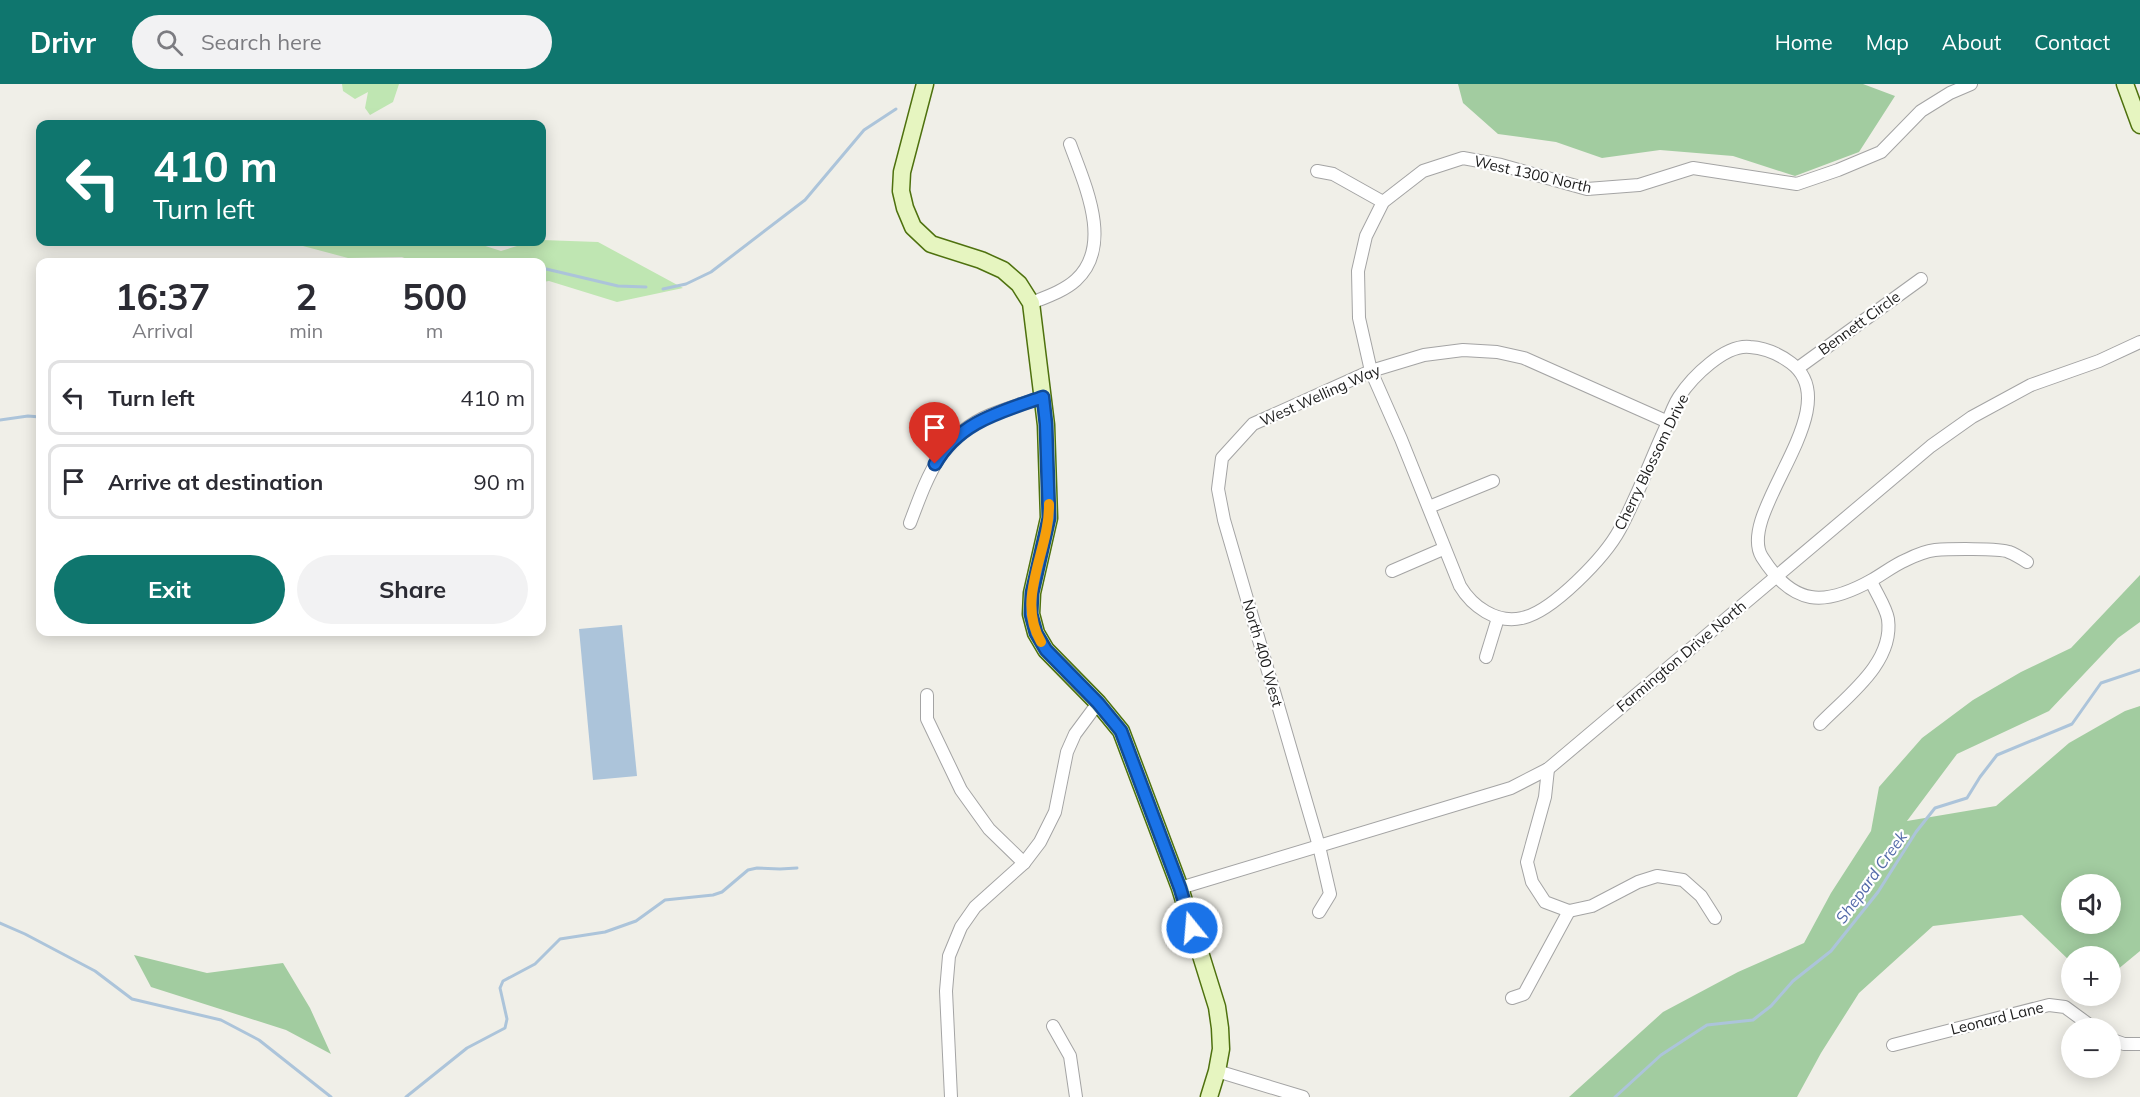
<!DOCTYPE html>
<html lang="en">
<head>
<meta charset="utf-8">
<style>
  :root { --surface:#fff; --page:#f2f2f3; --text:#2b2b33; --muted:#7c7c81; --line:#e1e1e2; --accent:#0f766e }
  body { margin:0; font-family:Mulish,sans-serif; background:var(--page); color:var(--text); height:100vh; display:flex; flex-direction:column; font-size:22px; white-space:nowrap }
  * { box-sizing:border-box; margin:0 }
  p { font-size:20px; color:var(--muted) }
  .icon { flex:none; width:33px; height:33px; fill:none; stroke:currentColor; stroke-width:2; stroke-linecap:round; stroke-linejoin:round }
  .map { position:relative; flex:1; overflow:hidden }
  .drawer { position:absolute; left:36px; top:174px; width:510px; height:378px; display:flex; flex-direction:column; background:var(--surface); border-radius:12px; box-shadow:0 3px 15px #0003 }
  .drawer>* { flex:none }
  .top-card { position:absolute; left:36px; top:36px; width:510px; height:126px; border-radius:12px; box-shadow:0 3px 15px #0003; background:#0f766e; color:#fff; overflow:hidden }
  .tools { position:absolute; left:2061px; top:790px; display:grid; gap:12px }
  .tools a { display:grid; place-items:center; width:60px; height:60px; border-radius:50%; background:var(--surface); box-shadow:0 3px 15px #0003; font-size:30px }
  .pin { position:absolute; display:grid; place-items:center; width:51px; height:51px; color:#fff; margin:-62px -26px; border-radius:50% 50% 50% 0; rotate:-45deg; box-shadow:0 0 6px #0007 }
  .pin .icon { rotate:45deg }
  .me { position:absolute; width:66px; margin:-33px; rotate:343deg; stroke-linejoin:round; filter:drop-shadow(0 0 4px #0008) }
  .turn { display:flex; align-items:center; gap:21px; height:126px; padding:0 18px; font-size:27px }
  .turn .icon { width:78px; height:78px; stroke-width:2.5 }
  .turn b { display:block; font-size:42px; line-height:51px }
  .eta { display:flex; justify-content:space-evenly; align-items:center; height:102px; text-align:center }
  .eta b { font-size:36px; font-weight:700; line-height:42px }
  .primary-button { display:flex; gap:12px; margin-top:auto; padding:12px 18px }
  .primary-button a { flex:1; height:69px; border-radius:36px; background:var(--accent); color:#fff; font-size:24px; font-weight:700; line-height:69px; text-align:center }
  .primary-button a+a { background:var(--page); color:var(--text) }
  ul { padding:0; list-style:none }
  li { display:flex; align-items:center; gap:18px; height:75px; margin:0 12px 9px; padding:0 6px; border:3px solid var(--line); border-radius:12px }
  li div { flex:1 }
  li b { display:block; font-size:22px }
  li em { font-style:normal }
  header { display:flex; align-items:center; gap:36px; box-sizing:border-box; height:84px; padding:0 30px; background:var(--accent); color:#fff }
  header strong { font-size:28px }
  nav { display:flex; gap:33px; margin-inline-start:auto; font-size:21px }
  .search { width:420px; height:54px; background:var(--page); display:flex; align-items:center; gap:15px; box-sizing:border-box; padding:0 21px; border-radius:33px; color:var(--muted); font-size:22px }
  .map>svg:first-child { display:block }
  .grass { fill:#bfe6b2 }
  .forest { fill:#a2cca0; fill-rule:evenodd }
  .water { fill:#acc4da }
  .lines { fill:none; stroke-linecap:round; stroke-linejoin:round }
  .stream { stroke:#acc4da; stroke-width:3 }
  .street-casing { stroke:#a4a4a4; stroke-width:14 }
  .secondary-casing { stroke:#4e710e; stroke-width:19 }
  .street { stroke:#fff; stroke-width:12 }
  .secondary { stroke:#e6f5c0; stroke-width:16 }
  .route-casing { stroke:#114b97; stroke-width:15 }
  .route { stroke:#1a73e8; stroke-width:10 }
  .slow { stroke:#f59e0b; stroke-width:10 }
  .labels { text-anchor:middle; dominant-baseline:central; stroke-width:4.5; stroke-linejoin:round; paint-order:stroke }
  .street-label { font-size:15px; fill:#202020; stroke:#fff }
  .water-label { font-size:16px; font-style:italic; fill:#536aa9; stroke:#fff }
</style>
</head>
<body>
<header>
<strong>Drivr</strong>
<div class="search"><svg class="icon" aria-label="search" viewBox="0 0 24 24"><circle cx="10" cy="10" r="6"/><path d="M15 15l6 6"/></svg>Search here</div>
<nav><a>Home</a><a>Map</a><a>About</a><a>Contact</a></nav>
</header>
<div class="map">
<svg width="2140" height="1013" viewBox="0 0 2140 1013">
  <rect width="100%" height="100%" fill="#f0efe8"/>
  <g class="grass">
    <path d="M342,0H399L393,18L370,31L365,24L368,8L355,15L343,7Z"/>
    <path d="M542,156L598,158L683,204L617,218L549,197L542,198V178H414L402,173L348,174L288,158H473L501,167L530,158Z"/>
  </g>
  <g class="forest">
    <path d="M1458,0H1863L1895,12L1859,68L1795,92L1733,72L1660,66L1602,74L1556,58L1498,50L1463,19Z"/>
    <path d="M2140,491V538L2118,554L2049,627L1957,670L1907,737L1996,722L2069,659L2125,627L2140,622V867L2117,886L2111,885L2110,873H2072L2071,878L2022,831L1933,842L1859,909L1821,969L1797,1013H1569L1663,928L1738,888L1804,859L1831,809L1871,747L1879,703L1922,654L1973,616L2021,588L2071,564ZM2072,801H2110V840H2072Z"/>
    <path d="M134,871L207,889L283,879L310,924L331,970L286,946L151,903Z"/>
  </g>
  <path class="water" d="M622,541L637,692L593,696L579,545Z"/>
  <g class="lines">
    <g class="stream">
      <path d="M542,184L618,202L646,203"/>
      <path d="M663,205L686,200L711,188L805,116L864,46L896,25"/>
      <path d="M0,336L28,332L40,333"/>
      <path d="M0,839L25,850L95,887L132,915L221,936L259,956L331,1013"/>
      <path d="M406,1013L467,964L505,944L507,935L500,904L503,897L535,880L560,855L605,848L636,837L665,816L713,811L722,808L748,786L757,784L780,785L797,784"/>
      <path d="M1615,1013L1661,971L1707,941L1753,936L1771,922L1793,897L1831,867L1878,808L1916,748L1935,724L1967,714L1980,693L1997,671L2072,640L2101,599L2140,586"/>
    </g>
    <g class="street-casing">
      <g id="street">
        <path d="M1971,0L1950,9L1921,27L1881,68L1838,86L1797,100L1693,84L1639,101L1587,105L1501,81L1463,74L1423,87L1383,118L1366,152L1358,187L1359,234L1371,287L1401,355L1460,502C1472,522 1496,540 1522,534C1552,528 1605,473 1620,445C1637,413 1650,378 1665,345C1669,334 1673,322 1679,313C1692,293 1725,260 1750,263C1766,264 1779,270 1791,279C1850,323 1735,429 1762,473C1793,522 1824,523 1872,496C1883,490 1894,481 1906,476C1914,472 1926,467 1935,466C1947,465 2000,464 2009,468C2015,470 2021,474 2027,478"/>
        <path d="M1317,87L1333,90L1383,118"/>
        <path d="M1031,219C1046,213 1064,207 1076,196C1114,161 1084,99 1070,60"/>
        <path d="M1798,284L1921,195"/>
        <path d="M1429,423L1493,397"/>
        <path d="M910,439C927,394 941,351 990,331C1007,324 1025,319 1043,313"/>
        <path d="M1392,487L1443,465"/>
        <path d="M1486,573L1498,534"/>
        <path d="M927,611V635L961,706L989,745L1024,779"/>
        <path d="M1820,640C1847,612 1894,579 1888,535C1886,523 1876,509 1871,497"/>
        <path d="M1548,685L1545,713L1527,778L1532,798L1545,818L1569,827L1592,822L1638,798L1657,792L1683,796L1701,812L1715,834"/>
        <path d="M1180,804L1511,704L1548,685L1931,362L1972,333L2031,301L2099,277L2140,258"/>
        <path d="M1319,828L1330,810L1319,762L1224,436L1218,405L1222,374L1253,340L1371,287L1424,271L1463,266L1497,268L1524,274L1668,338"/>
        <path d="M1512,914L1524,910L1569,827"/>
        <path d="M1053,942L1070,972L1076,1013"/>
        <path d="M2110,955L2124,960H2140"/>
        <path d="M1893,961L2049,921L2065,923L2095,945"/>
        <path d="M1217,987L1303,1013"/>
        <path d="M951,1013L946,907L949,872L961,843L975,823L1024,779L1040,758L1055,728L1067,668L1075,650L1098,619"/>
      </g>
    </g>
    <g class="secondary-casing">
      <g id="secondary">
        <path d="M925,0L902,88L901,107L905,124L913,143L931,160L981,176L1003,186L1019,200L1031,219L1046,341L1049,434L1032,509L1031,530L1036,549L1046,566L1098,619L1121,647L1180,804L1217,923L1220,944L1221,965L1217,987L1209,1013"/>
        <path d="M2125,0L2140,41"/>
      </g>
    </g>
    <use href="#street" class="street"/>
    <use href="#secondary" class="secondary"/>
  </g>
  <g class="lines">
    <g class="route-casing">
      <path id="route" d="M935,380C959,338 1000,328 1043,313L1046,340L1049,434L1032,509L1031,530L1036,549L1046,566L1098,619L1121,647L1180,804L1192,844"/>
    </g>
    <use href="#route" class="route"/>
    <path class="slow" d="M1041,558C1015,514 1050,466 1049,420"/>
  </g>
  <g class="labels">
    <g class="street-label">
      <text transform="translate(1533 90) rotate(13)">West 1300 North</text>
      <text transform="translate(1859 239) rotate(-36)">Bennett Circle</text>
      <text transform="translate(1320 311) rotate(-24)">West Welling Way</text>
      <text transform="translate(1651 378) rotate(-64)">Cherry Blossom Drive</text>
      <text transform="translate(1263 569) rotate(74)">North 400 West</text>
      <text transform="translate(1681 572) rotate(-40)">Farmington Drive North</text>
      <text transform="translate(1997 934) rotate(-14)">Leonard Lane</text>
    </g>
    <g class="water-label">
      <text transform="translate(1871 793) rotate(-54)">Shepard Creek</text>
    </g>
  </g>
</svg>
<div class="tools">
<a><svg class="icon" aria-label="sound" viewBox="0 0 24 24"><path d="M4 9h4l5-4v14l-5-4H4zM17 9q2 3 0 6"/></svg></a>
<a>+</a>
<a>−</a>
</div>
<div class="pin" style="left:935px;top:380px;background:#d93025"><svg class="icon" aria-label="arrive" viewBox="0 0 24 24"><path d="M6 21V4h12l-3 4 3 4H6"/></svg></div>
<svg class="me" style="left:1192px;top:844px" viewBox="-20 -20 40 40"><circle r="17" fill="#1a73e8" stroke="#fff" stroke-width="3"/><path d="M0-11L8 9 0 5-8 9z" fill="#fff"/></svg>
<div class="top-card">
<div class="turn"><svg class="icon" aria-label="left" viewBox="0 0 24 24"><path d="M17 20v-9H6M10 6l-5 5 5 5"/></svg><div><b>410 m</b>Turn left</div></div>
</div>
<section class="drawer">
<div class="eta">
<div><b>16:37</b><p>Arrival</p></div>
<div><b>2</b><p>min</p></div>
<div><b>500</b><p>m</p></div>
</div>
<ul>
<li><svg class="icon" aria-label="left" viewBox="0 0 24 24"><path d="M17 20v-9H6M10 6l-5 5 5 5"/></svg><div><b>Turn left</b></div><em>410 m</em></li>
<li><svg class="icon" aria-label="arrive" viewBox="0 0 24 24"><path d="M6 21V4h12l-3 4 3 4H6"/></svg><div><b>Arrive at destination</b></div><em>90 m</em></li>
</ul>
<div class="primary-button"><a>Exit</a><a>Share</a></div>
</section>
</div>
</body>
</html>
